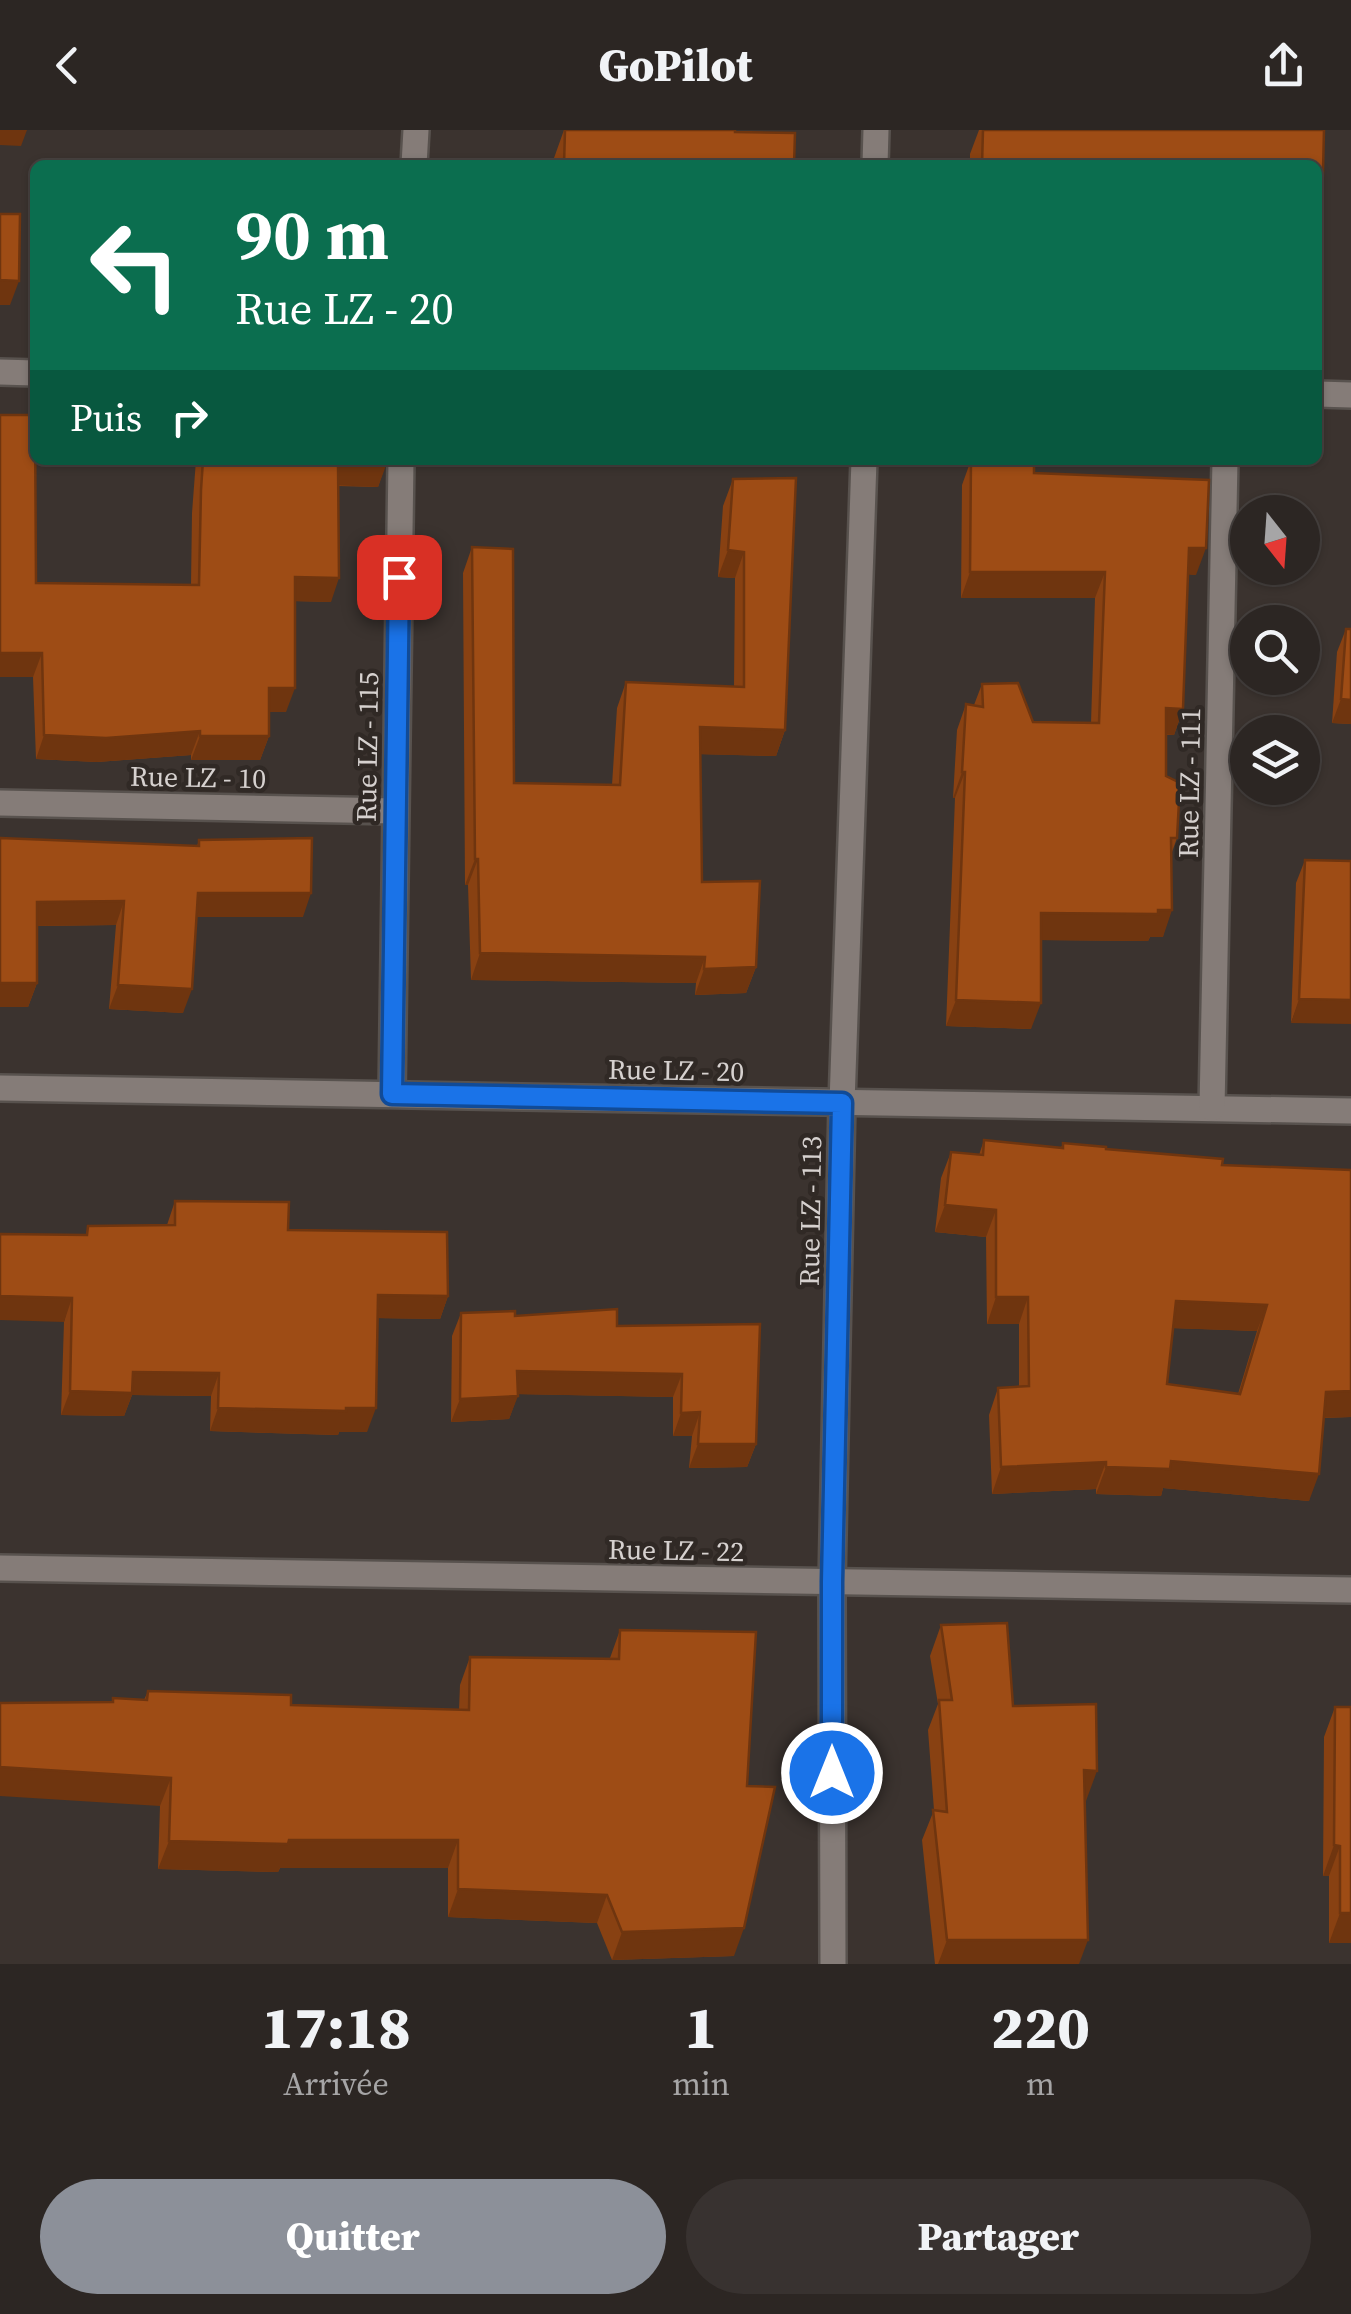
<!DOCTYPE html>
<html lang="fr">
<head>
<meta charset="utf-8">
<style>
  :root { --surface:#2c2623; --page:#383230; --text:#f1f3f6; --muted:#a6a5a6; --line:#484341; --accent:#8c9099 }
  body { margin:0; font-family:"Source Serif 4",serif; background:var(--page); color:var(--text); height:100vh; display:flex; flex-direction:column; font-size:38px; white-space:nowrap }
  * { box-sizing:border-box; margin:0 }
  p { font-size:32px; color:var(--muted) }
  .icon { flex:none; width:55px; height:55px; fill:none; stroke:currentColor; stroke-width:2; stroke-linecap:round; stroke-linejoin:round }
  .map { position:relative; height:1834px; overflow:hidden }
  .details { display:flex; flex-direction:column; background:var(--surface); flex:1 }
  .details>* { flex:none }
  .guide { position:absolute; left:30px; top:30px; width:1292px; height:305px; border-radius:15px; box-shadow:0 2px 8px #0004,0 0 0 2px var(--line); background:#0b6e4f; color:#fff; overflow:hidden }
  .needle { width:65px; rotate:163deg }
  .controls { position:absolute; left:1230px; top:365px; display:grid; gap:20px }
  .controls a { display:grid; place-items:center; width:90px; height:90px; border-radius:50%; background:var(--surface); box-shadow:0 2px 8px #0004,0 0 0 2px var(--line); font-size:50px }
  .pin { position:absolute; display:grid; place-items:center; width:85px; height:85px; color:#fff; margin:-42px; border-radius:20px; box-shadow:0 5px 15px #0006 }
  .me { position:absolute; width:110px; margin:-55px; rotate:0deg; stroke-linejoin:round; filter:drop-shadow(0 0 8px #0008) }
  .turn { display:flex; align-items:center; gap:35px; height:210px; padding:0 40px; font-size:45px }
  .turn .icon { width:130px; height:130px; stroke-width:2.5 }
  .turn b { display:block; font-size:70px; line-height:85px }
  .then { display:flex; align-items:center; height:95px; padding:0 40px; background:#0003; gap:20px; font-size:38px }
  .eta { display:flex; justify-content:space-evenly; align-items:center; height:170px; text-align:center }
  .eta b { font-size:60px; font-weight:800; line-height:70px }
  .cta { display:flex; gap:20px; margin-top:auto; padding:20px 40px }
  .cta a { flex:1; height:115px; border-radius:60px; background:var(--accent); color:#fff; font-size:40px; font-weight:800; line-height:115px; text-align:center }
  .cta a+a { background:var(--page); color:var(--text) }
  header { display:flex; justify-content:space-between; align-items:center; height:130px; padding:0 40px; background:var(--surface); font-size:45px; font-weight:800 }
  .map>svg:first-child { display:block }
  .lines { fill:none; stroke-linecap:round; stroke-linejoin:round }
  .street-casing { stroke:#58524e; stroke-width:30 }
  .street { stroke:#857c78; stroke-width:25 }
  .wall { fill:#884112; fill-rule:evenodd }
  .shaded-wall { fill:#6f350f }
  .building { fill:#9e4c15; stroke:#6f350f; stroke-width:2.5; fill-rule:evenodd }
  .route-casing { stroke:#114b97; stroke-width:25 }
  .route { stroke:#1a73e8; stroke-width:18 }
  .labels { text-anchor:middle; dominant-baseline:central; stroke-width:9; stroke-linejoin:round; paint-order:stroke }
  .street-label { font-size:28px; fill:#d6d1cf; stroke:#302925 }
</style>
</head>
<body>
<header><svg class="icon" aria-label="back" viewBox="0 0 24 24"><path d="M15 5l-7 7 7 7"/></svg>GoPilot<svg class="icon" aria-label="share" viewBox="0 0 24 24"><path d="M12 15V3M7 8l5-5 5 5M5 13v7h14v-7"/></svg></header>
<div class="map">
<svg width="1351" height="1834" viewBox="0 0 1351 1834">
  <rect width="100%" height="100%" fill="#3b332f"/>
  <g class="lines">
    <g class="street-casing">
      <g id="street">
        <path d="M414,35L416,0"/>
        <path d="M875,35L876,0"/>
        <path d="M0,242L35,243"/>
        <path d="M1318,264L1351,265"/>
        <path d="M0,673L395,681"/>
        <path d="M0,958L1351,981"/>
        <path d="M392,964L401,330"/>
        <path d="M1212,978L1225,330"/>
        <path d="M0,1438L1351,1460"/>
        <path d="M833,1834L832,1453L842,973L864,330"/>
      </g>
    </g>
    <use href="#street" class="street"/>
  </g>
  <g class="wall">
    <path d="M564,0H735V2L794,35H554V28Z"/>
    <path d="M979,0H983L1318,35H970V24Z"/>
    <path d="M196,330H387L378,357L338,356L331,472L295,471L286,582H269V606L260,630H191V625L97,632L36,629L33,547L36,453L191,455L192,383Z"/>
    <path d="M971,330L1034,343L1196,445L1188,444L1183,579L1174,605H1166V646L1177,708L1172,722L1163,807H1150L1148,811L1041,810L1031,899L946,896L955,668H953L957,600L966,574L974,575L982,554L1033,592L1091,593L1095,468H961L962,355Z"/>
    <path d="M733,349L785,600L776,626L700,624L702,752L756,837L746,863L695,865L696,853L471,850L468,755H465L463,443L472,417L514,653L612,655L617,578L626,552L734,557L735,448L718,447L723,376Z"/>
    <path d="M1346,499L1351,594L1332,593L1337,522Z"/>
    <path d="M0,708L197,716L199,710L303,787H196L183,883L109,879L116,795L37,796V853L28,877Z"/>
    <path d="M1305,730L1351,731L1291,893L1296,753Z"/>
    <path d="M984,1010L1061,1018L1063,1013L1222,1035L1351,1287L1324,1288L1309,1371L1163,1358L1161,1366L1096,1364V1359L992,1364L989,1285L998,1258L1019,1257V1194H987L986,1107L935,1102L941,1048L951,1022L979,1025ZM1173,1198L1257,1201L1238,1264L1167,1254Z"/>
    <path d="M175,1071L288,1100L448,1166L440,1189L377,1188L367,1302H339L338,1305L210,1301L211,1266L132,1265L124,1286L61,1285L64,1192L88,1096L167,1095Z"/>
    <path d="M461,1183L515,1186L617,1196L760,1194L756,1314L747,1337L689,1338L692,1306H673V1267L518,1264L509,1289L451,1292L452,1206Z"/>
    <path d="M941,1495L1013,1576L1085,1671L1079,1834H935L922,1710L934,1680L928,1600L938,1574L930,1526Z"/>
    <path d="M620,1500L734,1826L612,1830L597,1793L448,1787V1738H280L278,1742L158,1739L160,1676L112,1572L113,1568L144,1570L148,1561L291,1575L459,1580L460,1555L470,1527L610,1528Z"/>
    <path d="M1335,1577L1351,1813H1329V1746H1323L1324,1607Z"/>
  </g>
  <g class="shaded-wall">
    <path d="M0,0H27L21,16L0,15Z"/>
    <path d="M0,150L19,151L10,175H0Z"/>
    <path d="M338,331L387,333L378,357L329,355Z"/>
    <path d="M1189,418H1206L1196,445L1180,444Z"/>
    <path d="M728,420L744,422L735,448L718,447Z"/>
    <path d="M970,442H1105L1095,468H961Z"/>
    <path d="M295,447L339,448L331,472L286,471Z"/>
    <path d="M0,523H42L33,547H0Z"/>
    <path d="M269,558H295L286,582H261Z"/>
    <path d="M1341,569L1351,570V594L1332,593Z"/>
    <path d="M1166,578L1183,579L1174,605L1156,604Z"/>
    <path d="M700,597L785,600L776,626L690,624Z"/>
    <path d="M200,601L191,625L97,632L36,629L44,605Z"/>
    <path d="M200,606H269L260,630H191Z"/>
    <path d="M962,642H965L955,668H953Z"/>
    <path d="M475,729H478L468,755H465Z"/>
    <path d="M198,763H311L303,787H189Z"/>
    <path d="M124,771L116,795L29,796L37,772Z"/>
    <path d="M1172,780L1163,807H1150L1148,811L1031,810L1041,783Z"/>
    <path d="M480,823L705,827L696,853L471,850Z"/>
    <path d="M756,837L746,863L695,865L704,839Z"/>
    <path d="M0,853H37L28,877H0Z"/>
    <path d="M118,855L192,859L183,883L109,879Z"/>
    <path d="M1299,869L1351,870V894L1291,893Z"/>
    <path d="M956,870L1041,873L1031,899L946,896Z"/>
    <path d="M945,1075L996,1080L986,1107L935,1102Z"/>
    <path d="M378,1165L448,1166L440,1189L369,1188Z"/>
    <path d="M0,1166L72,1168L64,1192L0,1190Z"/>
    <path d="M996,1167H1028L1019,1194H987Z"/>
    <path d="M1176,1171L1267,1175L1257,1201L1167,1198Z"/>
    <path d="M517,1241L682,1244L673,1267L509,1264Z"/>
    <path d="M133,1242L219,1243L211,1266L132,1265L124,1286L61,1285L70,1261Z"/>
    <path d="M1351,1261V1287L1316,1288L1326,1262Z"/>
    <path d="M518,1266L509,1289L451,1292L460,1269Z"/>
    <path d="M218,1278H376L367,1302H339L338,1305L210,1301Z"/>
    <path d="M700,1282L692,1306H673L681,1283Z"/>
    <path d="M698,1314H756L747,1337L689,1338Z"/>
    <path d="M1171,1331L1319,1344L1309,1371L1163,1358L1161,1366L1096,1364L1106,1337Z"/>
    <path d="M1106,1332L1096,1359L992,1364L1001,1337Z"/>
    <path d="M0,1637L171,1648L160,1676L0,1666Z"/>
    <path d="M1084,1640L1097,1641L1086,1671Z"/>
    <path d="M458,1710L448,1738H280L278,1742L158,1739L169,1711Z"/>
    <path d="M1334,1715L1340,1716L1329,1746H1323Z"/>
    <path d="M458,1759L607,1765L597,1793L448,1787Z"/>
    <path d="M1340,1783H1351V1813H1329Z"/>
    <path d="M744,1798L734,1826L612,1830L622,1802Z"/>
    <path d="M947,1810H1088L1079,1834H938Z"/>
  </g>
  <g class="building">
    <path d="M565,0H735V2L795,3L794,35H564Z"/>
    <path d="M983,0H1324L1321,123H1318V35H982Z"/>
    <path d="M0,84H20L19,151L0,150Z"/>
    <path d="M0,285H35L36,453L199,455L201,360L203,330H387V333L338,331L339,448L295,447V558H269V606H200V601L106,608L44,605L42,523H0Z"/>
    <path d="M971,330H1034V343L1209,350L1206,418H1189L1183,579L1166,578V646L1180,653L1177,708H1171L1172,780H1158V784L1041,783V873L956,870L965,642H962L966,574L983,577L982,554L1018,553L1033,592L1099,593L1105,442H970Z"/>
    <path d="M796,348L785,600L700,597L702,752L760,751L756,837L704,839L705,827L480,823L478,729H475L472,417L513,419L514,653L620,655L626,552L744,557V422L728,420L733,349Z"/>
    <path d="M1346,499H1351V570L1341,569Z"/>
    <path d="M0,708L199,716V710L312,708L311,763H198L192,859L118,855L124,771L37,772V853H0Z"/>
    <path d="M1305,730L1351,731V870L1299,869Z"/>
    <path d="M984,1010L1063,1018V1013L1106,1017V1019L1223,1029L1222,1035L1351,1040V1261L1326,1262L1319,1344L1171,1331L1170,1339L1106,1337V1332L1001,1337L998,1258L1029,1256L1028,1167H996V1080L945,1075L951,1022L983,1025ZM1176,1171L1267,1175L1240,1264L1167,1254Z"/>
    <path d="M175,1071L289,1072L288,1100L447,1102L448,1166L378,1165L376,1278H346V1281L218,1278L219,1243L133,1242L132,1263L70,1261L72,1168L0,1166V1104L87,1105L88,1096L175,1095Z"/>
    <path d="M617,1179V1196L760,1194L756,1314H698L700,1282L681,1283L682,1244L517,1241L518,1266L460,1269L461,1183L515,1181V1186Z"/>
    <path d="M1007,1493L1013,1576L1096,1574L1097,1641L1084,1640L1088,1810H947L933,1680L947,1682L939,1570H952L941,1495Z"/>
    <path d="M620,1500L756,1502L747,1656L775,1657L744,1798L622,1802L607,1765L458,1759V1710H289L288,1714L169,1711L171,1648L0,1637V1573L113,1572V1568L147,1570L148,1561L291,1565V1575L469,1580L470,1527L619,1529Z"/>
    <path d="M1335,1577H1351V1783H1340V1716L1334,1715Z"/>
  </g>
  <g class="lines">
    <g class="route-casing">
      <path id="route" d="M399,447L392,964L842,973L832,1452V1643"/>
    </g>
    <use href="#route" class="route"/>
  </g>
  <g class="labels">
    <g class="street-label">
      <text transform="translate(367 617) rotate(-89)">Rue LZ - 115</text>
      <text transform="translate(198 647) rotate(1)">Rue LZ - 10</text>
      <text transform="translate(1189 653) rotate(-89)">Rue LZ - 111</text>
      <text transform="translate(676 940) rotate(1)">Rue LZ - 20</text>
      <text transform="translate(810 1081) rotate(-89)">Rue LZ - 113</text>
      <text transform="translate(676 1420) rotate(1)">Rue LZ - 22</text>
    </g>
  </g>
</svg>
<div class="controls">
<a><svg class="needle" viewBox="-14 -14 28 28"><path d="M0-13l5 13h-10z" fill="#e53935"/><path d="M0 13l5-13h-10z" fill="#a6a5a6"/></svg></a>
<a><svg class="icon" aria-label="search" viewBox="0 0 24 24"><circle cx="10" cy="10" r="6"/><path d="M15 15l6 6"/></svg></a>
<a><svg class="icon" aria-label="layers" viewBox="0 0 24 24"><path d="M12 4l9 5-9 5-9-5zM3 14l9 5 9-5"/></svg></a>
</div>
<div class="pin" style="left:399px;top:447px;background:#d93025"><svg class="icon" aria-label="arrive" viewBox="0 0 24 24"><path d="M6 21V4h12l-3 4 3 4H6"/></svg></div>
<svg class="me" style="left:832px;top:1643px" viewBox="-20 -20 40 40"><circle r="17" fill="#1a73e8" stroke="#fff" stroke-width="3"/><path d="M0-11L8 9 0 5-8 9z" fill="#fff"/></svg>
<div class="guide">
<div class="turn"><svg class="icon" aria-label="left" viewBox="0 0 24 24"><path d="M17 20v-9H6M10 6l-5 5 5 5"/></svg><div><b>90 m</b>Rue LZ - 20</div></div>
<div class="then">Puis<svg class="icon" aria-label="right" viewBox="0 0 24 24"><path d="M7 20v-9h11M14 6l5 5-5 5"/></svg></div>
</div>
</div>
<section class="details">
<div class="eta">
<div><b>17:18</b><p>Arrivée</p></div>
<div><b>1</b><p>min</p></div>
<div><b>220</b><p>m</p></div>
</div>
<div class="cta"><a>Quitter</a><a>Partager</a></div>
</section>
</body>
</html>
